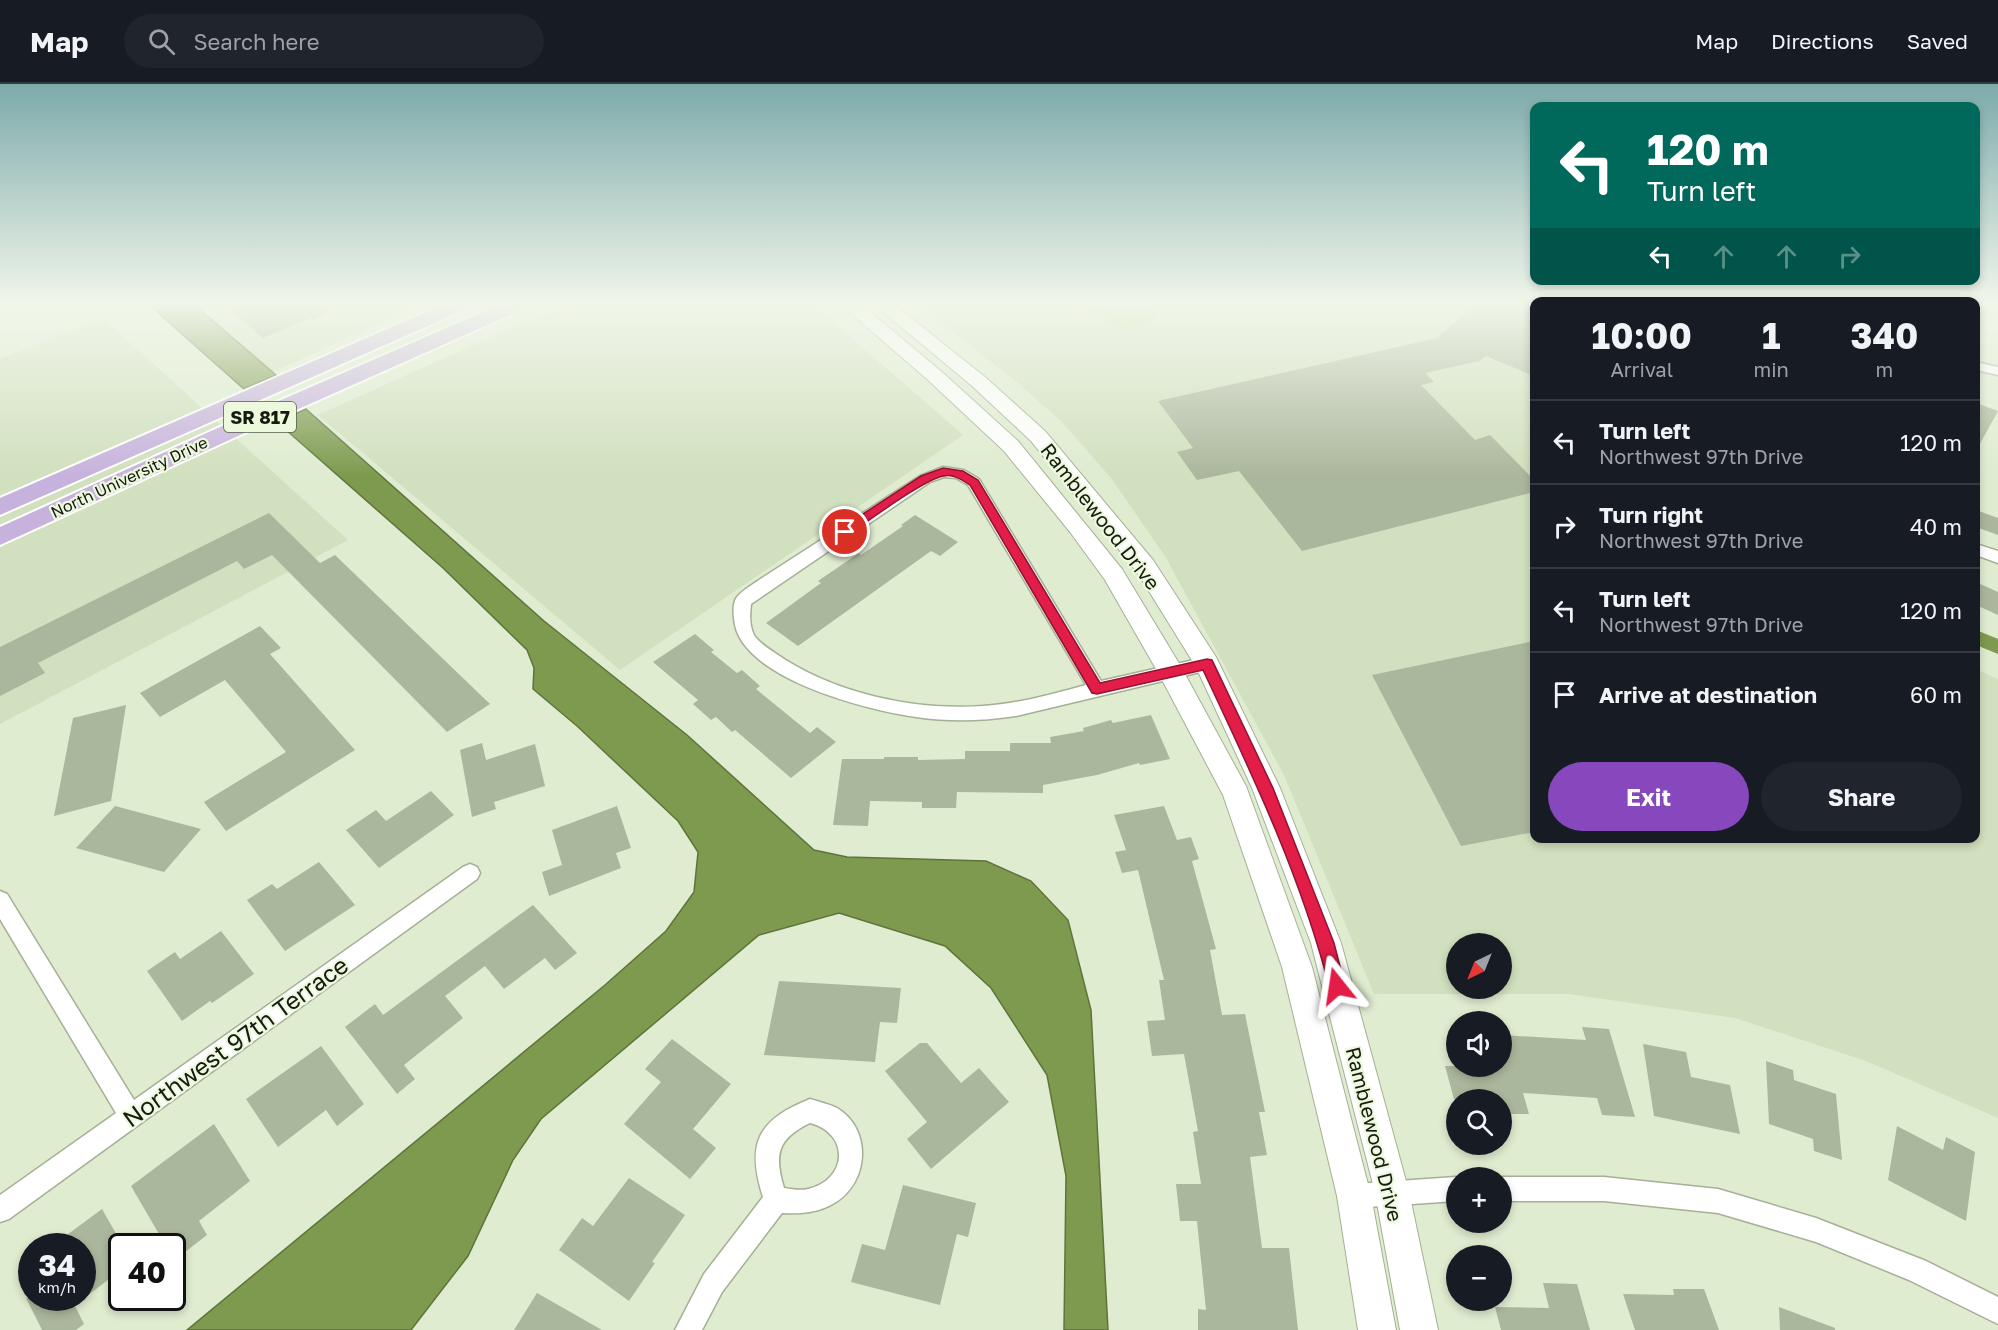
<!DOCTYPE html>
<html lang="en">
<head>
<meta charset="utf-8">
<style>
  :root { --surface:#171b24; --page:#20242c; --text:#f1f3f6; --muted:#9ea1a6; --line:#363941; --accent:#8748be }
  body { margin:0; font-family:"Golos Text",sans-serif; background:var(--page); color:var(--text); height:100vh; display:flex; flex-direction:column; font-size:22px; white-space:nowrap }
  * { box-sizing:border-box; margin:0 }
  p { font-size:20px; color:var(--muted) }
  .icon { flex:none; width:33px; height:33px; fill:none; stroke:currentColor; stroke-width:2; stroke-linecap:round; stroke-linejoin:round }
  .map { position:relative; flex:1; overflow:hidden }
  .drawer { position:absolute; left:1530px; top:213px; width:450px; height:546px; display:flex; flex-direction:column; background:var(--surface); border-radius:12px; box-shadow:0 3px 9px #0003 }
  .drawer>* { flex:none }
  .guide { position:absolute; left:1530px; top:18px; width:450px; height:183px; border-radius:12px; box-shadow:0 3px 9px #0003; background:#00695c; color:#fff; overflow:hidden }
  .needle { width:39px; rotate:223deg }
  .fabs { position:absolute; left:1446px; top:849px; display:grid; gap:12px }
  .fabs a { display:grid; place-items:center; width:66px; height:66px; border-radius:50%; background:var(--surface); box-shadow:0 3px 9px #0003; font-size:30px }
  .speed { position:absolute; left:18px; top:1149px; display:flex; gap:12px; font-size:30px; font-weight:700; text-align:center }
  .speed>* { display:grid; place-content:center; width:78px; height:78px; border-radius:50%; background:var(--surface); box-shadow:0 3px 9px #0003; line-height:1 }
  .speed small { font-size:15px; font-weight:400 }
  .speed .limit { border:3px solid #111; border-radius:9px; background:#fff; color:#111 }
  .pin { position:absolute; display:grid; place-items:center; width:51px; height:51px; color:#fff; margin:-26px; border:3px solid #fff; border-radius:50%; box-shadow:0 2px 6px #0007 }
  .me { position:absolute; width:66px; margin:-33px; rotate:345deg; stroke-linejoin:round; filter:drop-shadow(0 0 4px #0008) }
  .turn { display:flex; align-items:center; gap:21px; height:126px; padding:0 18px; font-size:27px }
  .turn .icon { width:78px; height:78px; stroke-width:2.5 }
  .turn b { display:block; font-size:42px; line-height:51px }
  .lanes { display:flex; align-items:center; height:57px; padding:0 18px; background:#0003; justify-content:center; gap:30px; direction:ltr }
  .lanes .off { opacity:.35 }
  .eta { display:flex; justify-content:space-evenly; align-items:center; height:102px; text-align:center }
  .eta b { font-size:36px; font-weight:700; line-height:42px }
  .action { display:flex; gap:12px; margin-top:auto; padding:12px 18px }
  .action a { flex:1; height:69px; border-radius:36px; background:var(--accent); color:#fff; font-size:24px; font-weight:700; line-height:69px; text-align:center }
  .action a+a { background:var(--page); color:var(--text) }
  ul { padding:0; list-style:none }
  li { display:flex; align-items:center; gap:18px; height:84px; padding:0 18px; border-top:2px solid var(--line) }
  li div { flex:1 }
  li b { display:block; font-size:22px }
  li em { font-style:normal }
  header { display:flex; align-items:center; gap:36px; box-sizing:border-box; height:84px; padding:0 30px; background:var(--surface); border-bottom:2px solid var(--line) }
  header strong { font-size:28px }
  nav { display:flex; gap:33px; margin-inline-start:auto; font-size:21px }
  .search { width:420px; height:54px; background:var(--page); display:flex; align-items:center; gap:15px; box-sizing:border-box; padding:0 21px; border-radius:33px; color:var(--muted); font-size:22px }
  .map>svg:first-child { display:block }
  .built { fill:#d1e0be; fill-rule:evenodd }
  .green { fill:#bada8d }
  .water { fill:#7d9a4f; stroke:#5e743c; stroke-width:1.5 }
  .lines { fill:none; stroke-linecap:round; stroke-linejoin:round }
  .canal { fill:#7d9a4f; fill-rule:evenodd }
  .building { fill:#abb79c }
  .street-casing { stroke:#a5b096; stroke-width:3 }
  .secondary-casing { stroke:#a5b096; stroke-width:2 }
  .primary-casing { stroke:#fff; stroke-width:4 }
  .street { fill:#fff; fill-rule:evenodd }
  .secondary { fill:#fff; fill-rule:evenodd }
  .primary { fill:#c7b2dd; fill-rule:evenodd }
  .route { fill:#e11d48; stroke:#92132f; stroke-width:1.5 }
  .labels { text-anchor:middle; dominant-baseline:central; stroke-width:4.5; stroke-linejoin:round; paint-order:stroke }
  .far-street-label { font-size:16px; fill:#161a11; stroke:#edf9dd }
  .shield { fill:#edf9dd; stroke:#565d4e; stroke-width:1.5 }
  .shield-label { font-size:18px; font-weight:bold; fill:#161a11 }
  .street-label { font-size:20px; fill:#161a11; stroke:#edf9dd }
  .near-street-label { font-size:24px; fill:#161a11; stroke:#edf9dd }
</style>
</head>
<body>
<header>
<strong>Map</strong>
<div class="search"><svg class="icon" aria-label="search" viewBox="0 0 24 24"><circle cx="10" cy="10" r="6"/><path d="M15 15l6 6"/></svg>Search here</div>
<nav><a>Map</a><a>Directions</a><a>Saved</a></nav>
</header>
<div class="map">
<svg width="1998" height="1246" viewBox="0 0 1998 1246">
  <rect width="100%" height="100%" fill="#dfecd0"/>
  <g class="built">
    <path d="M186,218H427L269,290Z"/>
    <path d="M575,218H810L963,351L620,586L318,331L524,238Z"/>
    <path d="M915,218H1534V754H1976V585L1998,595V1034L1866,977L1735,934L1569,910H1374L1285,693L1165,472L1111,394L1061,337L1017,298ZM1456,860H1502V904H1456Z"/>
    <path d="M103,234L348,456L0,640V275Z"/>
  </g>
  <path class="green" d="M1072,218H1138L1160,232L1127,247Z"/>
  <g class="water">
    <path d="M146,218H191L276,291L244,305Z"/>
    <path d="M306,325L544,537L687,651L814,766L847,773L986,777L1031,797L1068,836L1091,926L1108,1246H1064L1066,1092L1047,991L991,904L945,862L839,829L759,851L541,1035L513,1076L468,1172L411,1246H187L605,901L666,847L694,808L698,768L678,737L577,642L533,605L534,584L527,566L443,484L277,338Z"/>
  </g>
  <g class="lines">
    <path class="canal" d="M1976,546L1998,555V570L1976,561Z"/>
  </g>
  <g class="building">
    <path d="M221,218H349L313,236L311,234L263,254Z"/>
    <path d="M1478,218H1534V292L1486,272L1479,277L1425,289L1434,298L1421,301L1475,356L1490,351L1534,396V408L1302,467L1239,387L1197,396L1177,368L1193,364L1158,317L1437,254Z"/>
    <path d="M1976,319L1998,327L1976,367Z"/>
    <path d="M1976,426L1998,434V451L1976,443Z"/>
    <path d="M269,429L320,479L335,471L490,620L447,648L272,471L244,485L237,477L38,579L45,589L0,612V563Z"/>
    <path d="M915,431L958,458L940,472L931,467L798,562L766,539L821,499L818,497L859,469L861,471L903,442L901,441Z"/>
    <path d="M1976,498L1998,508V531L1976,521Z"/>
    <path d="M260,542L281,564L270,570L355,666L226,747L204,718L286,668L225,596L160,633L140,609Z"/>
    <path d="M695,550L714,566L711,568L737,589L742,586L760,602L756,605L810,649L817,643L836,658L791,694L735,646L732,648L716,633L711,636L693,620L698,616L653,578Z"/>
    <path d="M1534,557V748L1461,762L1372,591Z"/>
    <path d="M126,621L111,717L54,732L73,634Z"/>
    <path d="M1151,631L1170,675L1140,681L1139,679L1097,691L1043,701V709L957,708L956,724H922V718L870,717L868,742L833,741L842,675H884V673H918V676L965,675V667H1010V659H1051L1050,653L1084,647L1083,644L1111,636L1113,639Z"/>
    <path d="M482,659L486,676L535,660L545,702L494,718L496,725L472,733L460,666Z"/>
    <path d="M431,707L454,731L379,784L346,746L376,726L386,737Z"/>
    <path d="M115,722L201,745L164,788L76,764Z"/>
    <path d="M617,722L631,764L616,769L621,784L549,812L542,788L562,781L552,746Z"/>
    <path d="M1164,722L1177,756L1191,753L1199,775L1192,777L1216,865L1210,866L1222,931L1245,930L1265,1028H1259L1267,1071L1250,1073L1262,1164H1289L1298,1246H1198V1225L1206,1226L1197,1137H1180L1176,1100H1201L1193,1048L1198,1047L1184,970L1152,972L1147,937L1165,936L1159,896H1164L1138,786L1122,789L1115,768L1126,766L1114,731Z"/>
    <path d="M319,778L355,821L285,867L247,816L272,800L277,805Z"/>
    <path d="M533,821L577,869L555,886L545,874L504,905L485,882L445,912L463,934L404,981L415,995L397,1010L345,943L375,920L383,931Z"/>
    <path d="M221,847L254,890L212,919L210,917L182,937L147,887L175,868L180,875Z"/>
    <path d="M779,897L901,904L897,939L880,938L875,978L764,971Z"/>
    <path d="M1582,943L1609,945L1635,1033L1602,1031L1597,1014L1523,1009L1529,1030H1502V1016L1454,1015L1445,982H1502V951L1586,956Z"/>
    <path d="M672,955L731,1000L693,1045L716,1064L690,1095L624,1040L661,998L645,985Z"/>
    <path d="M920,959H927L961,999L979,984L1009,1018L931,1085L907,1055L927,1038L885,987Z"/>
    <path d="M1643,960L1686,968L1691,993L1730,1001L1740,1050L1654,1032Z"/>
    <path d="M321,962L364,1020L337,1042L326,1026L278,1063L246,1015Z"/>
    <path d="M1766,977L1793,986L1794,996L1836,1010L1842,1076L1814,1067L1813,1055L1769,1040Z"/>
    <path d="M214,1040L250,1097L199,1137L207,1151L172,1178V1162H166L131,1102Z"/>
    <path d="M1897,1042L1943,1066L1946,1053L1975,1068L1966,1137L1888,1096Z"/>
    <path d="M629,1094L685,1131L652,1178L655,1179L629,1217L559,1166L582,1134L593,1142Z"/>
    <path d="M903,1101L976,1119L968,1153L957,1150L940,1221L851,1198L862,1160L885,1166Z"/>
    <path d="M102,1125L122,1160V1185L82,1216V1162H52Z"/>
    <path d="M1543,1199L1577,1200L1590,1246H1501L1495,1223L1549,1224Z"/>
    <path d="M1673,1205H1704L1719,1246H1635L1623,1210L1674,1211Z"/>
    <path d="M537,1209L602,1246H514Z"/>
    <path d="M26,1214H71L84,1240L76,1246H42Z"/>
    <path d="M1779,1223L1835,1244V1246H1780Z"/>
  </g>
  <g class="lines">
    <g class="street-casing">
      <g id="street">
        <path d="M1976,278L1998,283V291L1976,286Z"/>
        <path d="M943,383L964,386L979,395L1101,597L1207,573L1213,575L1216,580L1213,585L1016,632C982,637 950,638 916,633C868,626 737,594 734,534C733,528 733,518 737,513C743,506 752,501 759,496L920,392ZM944,393L956,394L968,401L1086,601C1052,610 1018,620 983,622C914,627 832,609 775,569C768,564 758,558 754,551C749,541 750,530 751,520L930,398Z"/>
        <path d="M1976,460L1998,467V479L1976,471Z"/>
        <path d="M470,780L477,783L480,789L477,795L9,1135L0,1138V1111L116,1029L0,835V807L7,810L134,1016L463,783Z"/>
        <path d="M810,1015C819,1018 829,1020 837,1024C872,1045 869,1097 836,1118C819,1129 801,1130 782,1129L722,1208L702,1246H675L704,1190L763,1113C746,1060 757,1036 810,1015ZM810,1039C851,1050 847,1096 808,1105C801,1107 792,1105 784,1104C774,1071 777,1055 810,1039Z"/>
        <path d="M1456,1093V1117L1354,1124L1345,1121L1342,1112L1345,1103L1354,1100Z"/>
        <path d="M1604,1093L1718,1105L1816,1134L1926,1177L1998,1213V1240L1909,1196L1816,1158L1718,1129L1604,1117H1502V1093Z"/>
      </g>
    </g>
    <g class="secondary-casing">
      <g id="secondary">
        <path d="M838,218H858L942,288L1018,357L1122,485L1180,581L1246,702L1312,883L1371,1112L1396,1246H1358L1337,1112L1282,883L1223,711L1160,592L1105,496L1070,448L1004,367L928,296Z"/>
        <path d="M871,218H891L985,293L1045,347L1153,476L1216,573L1280,704L1341,859L1409,1108L1438,1246H1400L1375,1108L1311,859L1252,704L1196,583L1137,488L1031,357L971,301Z"/>
      </g>
    </g>
    <g class="primary-casing">
      <g id="primary">
        <path d="M449,218H476L473,222L0,431V414Z"/>
        <path d="M506,218H533L530,222L249,347L0,461V443L233,337Z"/>
      </g>
    </g>
    <use href="#street" class="street"/>
    <use href="#secondary" class="secondary"/>
    <use href="#primary" class="primary"/>
  </g>
  <linearGradient id="sky" x2="0" y2="1"><stop stop-color="#7daaab"/><stop offset="0.56" stop-color="#f1f6ea"/><stop offset="1" stop-color="#f1f6ea" stop-opacity="0"/></linearGradient>
  <rect width="1998" height="392" fill="url(#sky)"/>
  <path class="route" d="M943,384L963,387L978,396L1100,599L1207,575L1212,576L1273,704L1334,859L1345,902L1343,908L1337,910L1331,908L1329,902C1301,792 1251,688 1203,586L1097,610L1092,609L970,401C962,396 954,390 944,392C926,394 867,438 849,450H840V445L921,392Z"/>
  <g class="labels">
    <g class="far-street-label">
      <text transform="translate(129 393) rotate(-25)">North University Drive</text>
    </g>
    <rect class="shield" x="224" y="318" width="72" height="30" rx="4.5"/>
    <g class="shield-label">
      <text x="260" y="333">SR 817</text>
    </g>
    <g class="street-label">
      <text transform="translate(1101 432) rotate(52)">Ramblewood Drive</text>
      <text transform="translate(1375 1050) rotate(76)">Ramblewood Drive</text>
    </g>
    <g class="near-street-label">
      <text transform="translate(235 957) rotate(-36)">Northwest 97th Terrace</text>
    </g>
  </g>
</svg>
<div class="fabs">
<a><svg class="needle" viewBox="-14 -14 28 28"><path d="M0-13l5 13h-10z" fill="#e53935"/><path d="M0 13l5-13h-10z" fill="#9ea1a6"/></svg></a>
<a><svg class="icon" aria-label="sound" viewBox="0 0 24 24"><path d="M4 9h4l5-4v14l-5-4H4zM17 9q2 3 0 6"/></svg></a>
<a><svg class="icon" aria-label="search" viewBox="0 0 24 24"><circle cx="10" cy="10" r="6"/><path d="M15 15l6 6"/></svg></a>
<a>+</a>
<a>−</a>
</div>
<div class="speed"><div>34<small>km/h</small></div><div class="limit">40</div></div>
<div class="pin" style="left:845px;top:448px;background:#d93025"><svg class="icon" aria-label="arrive" viewBox="0 0 24 24"><path d="M6 21V4h12l-3 4 3 4H6"/></svg></div>
<svg class="me" style="left:1337px;top:902px" viewBox="-20 -20 40 40"><path d="M0-17L14 15 0 8-14 15z" fill="#e11d48" stroke="#fff" stroke-width="4"/></svg>
<div class="guide">
<div class="turn"><svg class="icon" aria-label="left" viewBox="0 0 24 24"><path d="M17 20v-9H6M10 6l-5 5 5 5"/></svg><div><b>120 m</b>Turn left</div></div>
<div class="lanes"><svg class="icon" aria-label="left" viewBox="0 0 24 24"><path d="M17 20v-9H6M10 6l-5 5 5 5"/></svg><svg class="icon off" aria-label="ahead" viewBox="0 0 24 24"><path d="M12 20V5M6 11l6-6 6 6"/></svg><svg class="icon off" aria-label="ahead" viewBox="0 0 24 24"><path d="M12 20V5M6 11l6-6 6 6"/></svg><svg class="icon off" aria-label="right" viewBox="0 0 24 24"><path d="M7 20v-9h11M14 6l5 5-5 5"/></svg></div>
</div>
<section class="drawer">
<div class="eta">
<div><b>10:00</b><p>Arrival</p></div>
<div><b>1</b><p>min</p></div>
<div><b>340</b><p>m</p></div>
</div>
<ul>
<li><svg class="icon" aria-label="left" viewBox="0 0 24 24"><path d="M17 20v-9H6M10 6l-5 5 5 5"/></svg><div><b>Turn left</b><p>Northwest 97th Drive</p></div><em>120 m</em></li>
<li><svg class="icon" aria-label="right" viewBox="0 0 24 24"><path d="M7 20v-9h11M14 6l5 5-5 5"/></svg><div><b>Turn right</b><p>Northwest 97th Drive</p></div><em>40 m</em></li>
<li><svg class="icon" aria-label="left" viewBox="0 0 24 24"><path d="M17 20v-9H6M10 6l-5 5 5 5"/></svg><div><b>Turn left</b><p>Northwest 97th Drive</p></div><em>120 m</em></li>
<li><svg class="icon" aria-label="arrive" viewBox="0 0 24 24"><path d="M6 21V4h12l-3 4 3 4H6"/></svg><div><b>Arrive at destination</b></div><em>60 m</em></li>
</ul>
<div class="action"><a>Exit</a><a>Share</a></div>
</section>
</div>
</body>
</html>
